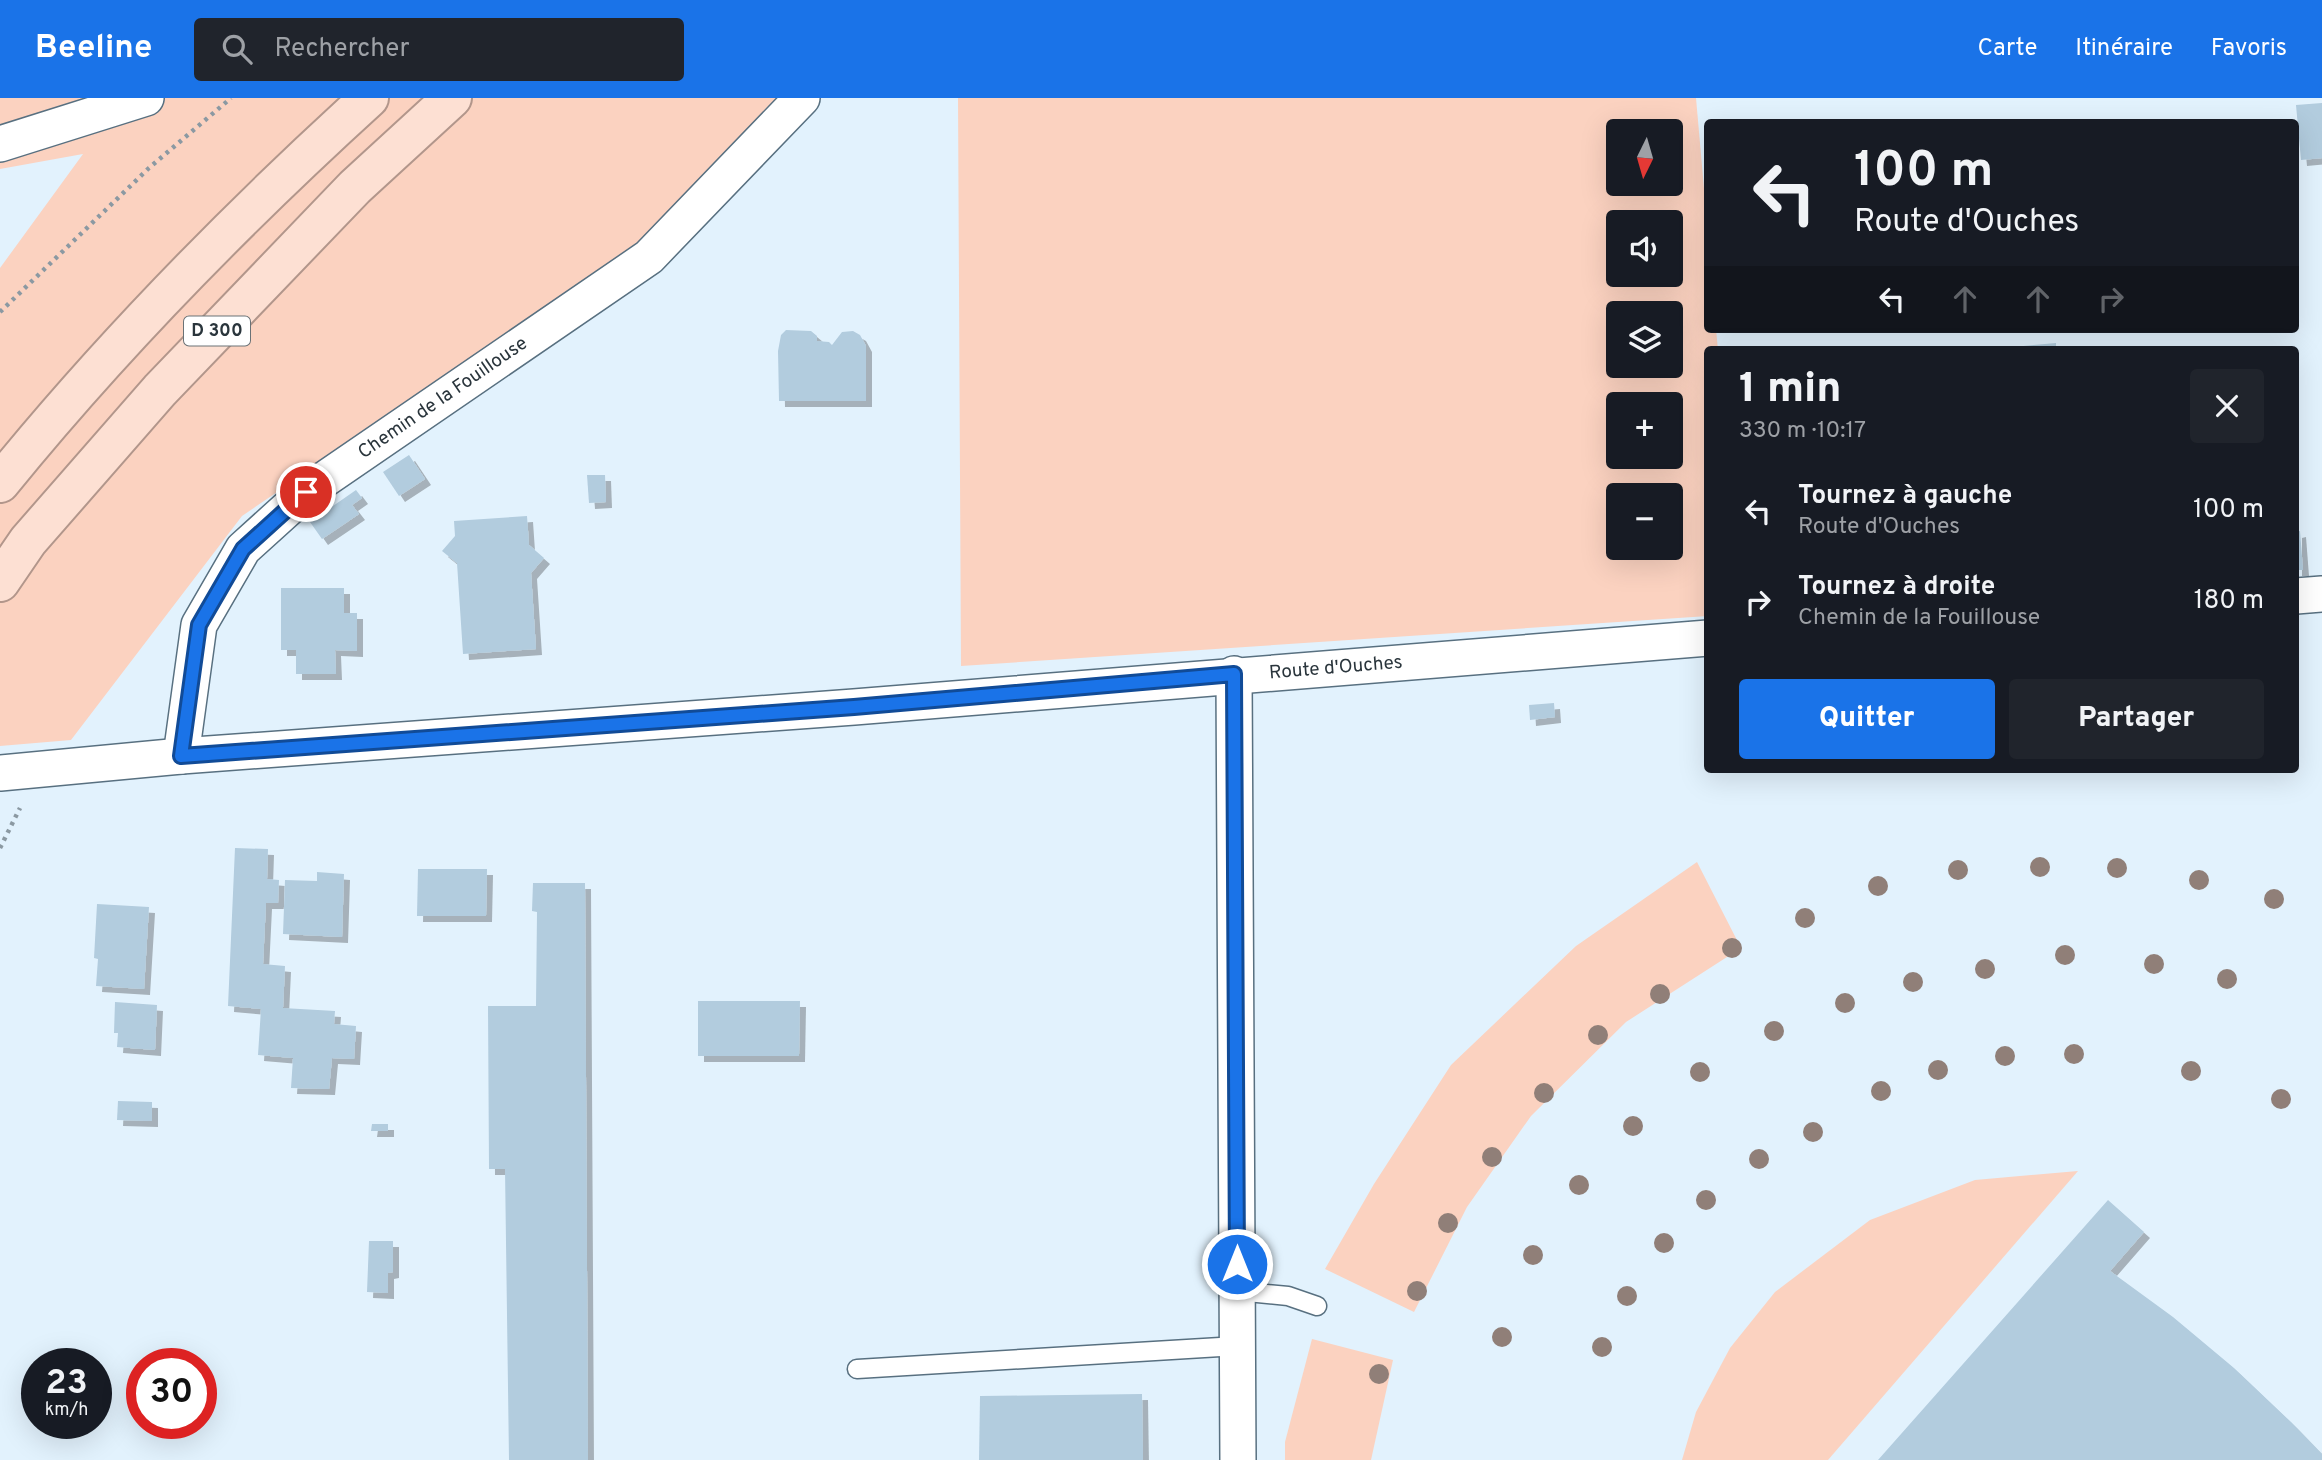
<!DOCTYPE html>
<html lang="fr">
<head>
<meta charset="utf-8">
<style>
  :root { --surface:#171b24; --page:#20242c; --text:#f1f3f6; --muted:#9ea1a6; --accent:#1a73e8 }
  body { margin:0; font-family:Overpass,sans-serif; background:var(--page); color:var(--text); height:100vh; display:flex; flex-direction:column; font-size:26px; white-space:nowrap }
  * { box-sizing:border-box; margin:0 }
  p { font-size:23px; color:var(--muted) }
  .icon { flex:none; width:38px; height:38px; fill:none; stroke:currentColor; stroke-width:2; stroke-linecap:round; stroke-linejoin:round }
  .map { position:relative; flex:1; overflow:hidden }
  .side { position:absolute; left:1704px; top:248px; width:595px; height:427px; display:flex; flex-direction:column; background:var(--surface); border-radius:7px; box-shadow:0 7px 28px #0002 }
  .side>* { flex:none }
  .guide { position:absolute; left:1704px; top:21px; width:595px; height:214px; border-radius:7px; box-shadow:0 7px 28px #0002; background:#171b24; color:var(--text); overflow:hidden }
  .needle { width:46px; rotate:185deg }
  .tools { position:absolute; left:1606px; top:21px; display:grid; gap:14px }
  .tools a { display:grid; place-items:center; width:77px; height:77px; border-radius:7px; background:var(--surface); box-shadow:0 7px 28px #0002; font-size:35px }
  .speed { position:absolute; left:21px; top:1250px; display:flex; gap:14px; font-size:35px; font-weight:700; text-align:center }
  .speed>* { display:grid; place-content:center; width:91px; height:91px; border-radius:50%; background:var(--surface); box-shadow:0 7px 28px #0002; line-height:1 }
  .speed small { font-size:18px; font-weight:400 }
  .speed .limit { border:10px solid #d22; background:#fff; color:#111 }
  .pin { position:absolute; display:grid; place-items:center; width:60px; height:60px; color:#fff; margin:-30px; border:4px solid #fff; border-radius:50%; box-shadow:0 2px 7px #0007 }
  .me { position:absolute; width:77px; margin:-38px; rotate:0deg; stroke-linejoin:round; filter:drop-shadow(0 0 5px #0008) }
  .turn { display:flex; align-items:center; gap:24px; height:147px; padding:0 35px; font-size:32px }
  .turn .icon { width:91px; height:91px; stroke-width:2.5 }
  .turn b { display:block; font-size:49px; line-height:60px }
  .lanes { display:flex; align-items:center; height:66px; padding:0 35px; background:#0003; justify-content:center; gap:35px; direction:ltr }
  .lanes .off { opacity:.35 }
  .round { display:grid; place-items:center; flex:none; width:74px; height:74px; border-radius:7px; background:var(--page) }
  .overview { display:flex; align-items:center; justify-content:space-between; height:119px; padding:0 35px }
  h1 { font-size:42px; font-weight:800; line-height:52px }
  .action { display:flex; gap:14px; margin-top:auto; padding:14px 35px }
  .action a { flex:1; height:80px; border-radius:7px; background:var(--accent); color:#fff; font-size:28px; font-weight:800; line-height:80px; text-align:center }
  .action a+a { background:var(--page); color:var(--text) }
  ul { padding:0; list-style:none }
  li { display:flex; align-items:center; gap:21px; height:91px; padding:0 35px }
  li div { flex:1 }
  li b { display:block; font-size:26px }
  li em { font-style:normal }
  header { display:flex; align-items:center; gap:42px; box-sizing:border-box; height:98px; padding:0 35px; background:var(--accent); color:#fff }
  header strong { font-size:33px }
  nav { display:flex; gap:38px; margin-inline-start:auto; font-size:24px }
  .search { width:490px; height:63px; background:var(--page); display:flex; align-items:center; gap:18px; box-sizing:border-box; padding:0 24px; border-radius:7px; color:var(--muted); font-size:26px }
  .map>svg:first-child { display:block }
  .green { fill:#fbd2c0; fill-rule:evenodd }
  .building { fill:#b2ccde; filter:url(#shadow) }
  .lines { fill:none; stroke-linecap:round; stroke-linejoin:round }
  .lane-casing { stroke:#587080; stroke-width:21 }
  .street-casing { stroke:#587080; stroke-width:38 }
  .primary-casing { stroke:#b2968b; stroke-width:42 }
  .path { stroke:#8b99a2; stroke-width:4.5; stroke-dasharray:3.5 5; stroke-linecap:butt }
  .lane { stroke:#fff; stroke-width:18 }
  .street { stroke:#fff; stroke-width:35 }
  .primary { stroke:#fde0d3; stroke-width:38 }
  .tree { fill:#907f78 }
  .route-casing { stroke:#114b97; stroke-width:18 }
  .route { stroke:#1a73e8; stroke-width:12 }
  .labels { text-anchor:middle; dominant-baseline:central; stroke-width:6; stroke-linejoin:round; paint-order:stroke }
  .shield { fill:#fff; stroke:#6a7276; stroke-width:2 }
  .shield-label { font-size:18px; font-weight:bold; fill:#2a353c }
  .street-label { font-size:19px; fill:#2a353c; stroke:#fff }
</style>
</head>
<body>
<header>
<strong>Beeline</strong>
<div class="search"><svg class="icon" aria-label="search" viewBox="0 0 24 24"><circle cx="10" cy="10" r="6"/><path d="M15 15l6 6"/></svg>Rechercher</div>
<nav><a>Carte</a><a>Itinéraire</a><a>Favoris</a></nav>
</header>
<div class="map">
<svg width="2322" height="1362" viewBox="0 0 2322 1362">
  <defs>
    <filter id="shadow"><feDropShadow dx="6" dy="6" stdDeviation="0" flood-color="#0004"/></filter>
  </defs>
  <rect width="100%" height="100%" fill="#e2f2fd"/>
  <g class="green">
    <path d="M0,0H784L644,145L242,418L71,642L0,648V170L83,56L0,71Z"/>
    <path d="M958,0H1696L1708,136V231H1716L1718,252H1708V518L961,568ZM1619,33H1671V86H1619ZM1619,124H1671V177H1619ZM1619,215H1671V268H1619ZM1619,306H1671V359H1619ZM1619,397H1671V450H1619Z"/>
    <path d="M1697,764L1741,850L1626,924L1531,1018L1467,1109L1414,1214L1325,1171L1374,1086L1451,967L1576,848Z"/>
    <path d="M2078,1073L1828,1362H1682L1696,1314L1730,1250L1775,1194L1870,1122L1975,1082Z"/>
    <path d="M1312,1241L1393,1262L1371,1362H1285V1344Z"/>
  </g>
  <g class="building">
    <path d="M2322,5V60L2301,62L2296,7Z"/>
    <path d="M786,232L811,233L817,238V243L829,244L832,247L842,234L853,233L860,237L866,248V303H779L778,253L781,237Z"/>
    <path d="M2056,245V252H2002V250Z"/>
    <path d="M409,357L425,381L399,398L383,374Z"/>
    <path d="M587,377H605L606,404L589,405Z"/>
    <path d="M356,392L362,400L352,407L359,416L322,441L310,424Z"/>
    <path d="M527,418L529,447L544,460L531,475L536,551L463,556L457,465L442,453L455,438L454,423Z"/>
    <path d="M2300,433L2303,472H2296V434Z"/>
    <path d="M281,490H344V515H357V553L335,552L336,576H296V552H281Z"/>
    <path d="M1554,605L1555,619L1530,622L1529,607Z"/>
    <path d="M235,750L268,751L267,781L279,782L278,805H266L263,866L285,868L283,910L335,913L334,926L356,928L354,961L332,960L329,991L291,990L293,960L258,957L261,911L228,908Z"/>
    <path d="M418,771H487L486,818H417Z"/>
    <path d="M317,774L344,776L342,839L283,836L285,782L317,783Z"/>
    <path d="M533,785H585L588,1362H509L505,1071H489L488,908H536L537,814L532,813Z"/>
    <path d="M97,806L149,809L144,891L96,888L98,861L94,860Z"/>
    <path d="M698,903H800L799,958H698Z"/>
    <path d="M115,904L157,907L155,952L117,949L118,935H114Z"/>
    <path d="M118,1003L152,1004V1023L117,1022Z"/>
    <path d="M372,1026H388V1033H371Z"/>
    <path d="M2108,1102L2144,1134L2110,1173L2173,1219L2234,1270L2291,1324L2322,1356V1362H1878Z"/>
    <path d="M369,1143H393V1174L388,1175V1195L367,1194Z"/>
    <path d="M1142,1296L1143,1362H979L980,1298Z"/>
  </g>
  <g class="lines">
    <g class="lane-casing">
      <g id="lane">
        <path d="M1237,1193L1288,1198L1317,1208"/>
        <path d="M857,1271L1237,1248"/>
      </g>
    </g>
    <g class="street-casing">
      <g id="street">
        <path d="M0,46L146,0"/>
        <path d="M2296,498L2322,496"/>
        <path d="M1234,576L1238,1362"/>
        <path id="s1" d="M181,658L199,527L243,451L306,394L649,159L802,0"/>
        <path id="s2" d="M0,675L181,658L854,609L1708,540"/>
      </g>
    </g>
    <g class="primary-casing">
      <g id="primary">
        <path d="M0,385C113,246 237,120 369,0"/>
        <path d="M0,484L28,443L160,292L355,89L452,0"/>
      </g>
    </g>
    <g class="path">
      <path d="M0,214L149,70L231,0"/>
      <path d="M0,750L20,710"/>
    </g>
    <use href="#lane" class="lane"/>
    <use href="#street" class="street"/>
    <use href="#primary" class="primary"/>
  </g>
  <g class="tree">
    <circle cx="2040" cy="769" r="10"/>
    <circle cx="2117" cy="770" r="10"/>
    <circle cx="1958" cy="772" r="10"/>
    <circle cx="2199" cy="782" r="10"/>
    <circle cx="1878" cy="788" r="10"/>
    <circle cx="2274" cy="801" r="10"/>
    <circle cx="1805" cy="820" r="10"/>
    <circle cx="1732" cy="850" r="10"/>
    <circle cx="2065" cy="857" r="10"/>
    <circle cx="2154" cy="866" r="10"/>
    <circle cx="1985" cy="871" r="10"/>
    <circle cx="2227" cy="881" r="10"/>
    <circle cx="1913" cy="884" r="10"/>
    <circle cx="1660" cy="896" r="10"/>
    <circle cx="1845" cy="905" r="10"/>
    <circle cx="1774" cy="933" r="10"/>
    <circle cx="1598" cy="937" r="10"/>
    <circle cx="2074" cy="956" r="10"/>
    <circle cx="2005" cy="958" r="10"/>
    <circle cx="1938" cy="972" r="10"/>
    <circle cx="2191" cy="973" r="10"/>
    <circle cx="1700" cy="974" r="10"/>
    <circle cx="1881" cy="993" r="10"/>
    <circle cx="1544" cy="995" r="10"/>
    <circle cx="2281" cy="1001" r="10"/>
    <circle cx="1633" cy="1028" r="10"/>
    <circle cx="1813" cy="1034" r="10"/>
    <circle cx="1492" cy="1059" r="10"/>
    <circle cx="1759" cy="1061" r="10"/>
    <circle cx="1579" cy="1087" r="10"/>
    <circle cx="1706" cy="1102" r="10"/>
    <circle cx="1448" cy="1125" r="10"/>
    <circle cx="1664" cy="1145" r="10"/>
    <circle cx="1533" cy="1157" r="10"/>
    <circle cx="1417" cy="1193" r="10"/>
    <circle cx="1627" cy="1198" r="10"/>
    <circle cx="1502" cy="1239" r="10"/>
    <circle cx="1602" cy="1249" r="10"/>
    <circle cx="1379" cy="1276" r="10"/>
  </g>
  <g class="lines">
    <g class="route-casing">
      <path id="route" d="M306,394L243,451L199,527L181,658L854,609L1234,576L1237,1166"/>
    </g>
    <use href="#route" class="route"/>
  </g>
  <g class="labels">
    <rect class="shield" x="184" y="218.5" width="66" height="29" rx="5"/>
    <g class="shield-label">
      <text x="217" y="233">D 300</text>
    </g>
    <g class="street-label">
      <text stroke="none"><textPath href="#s1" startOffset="471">Chemin de la Fouillouse</textPath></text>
      <text stroke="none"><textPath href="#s2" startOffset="1340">Route d'Ouches</textPath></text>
    </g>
  </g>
</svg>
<div class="tools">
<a><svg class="needle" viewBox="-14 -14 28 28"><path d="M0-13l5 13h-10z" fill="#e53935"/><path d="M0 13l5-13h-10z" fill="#9ea1a6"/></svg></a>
<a><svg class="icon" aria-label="sound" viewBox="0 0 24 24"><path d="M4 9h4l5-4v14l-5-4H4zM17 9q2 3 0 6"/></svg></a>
<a><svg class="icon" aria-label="layers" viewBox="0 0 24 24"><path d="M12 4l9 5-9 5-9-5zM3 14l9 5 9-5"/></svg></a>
<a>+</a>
<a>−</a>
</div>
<div class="speed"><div>23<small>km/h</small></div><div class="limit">30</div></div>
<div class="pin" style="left:306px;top:394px;background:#d93025"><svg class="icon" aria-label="arrive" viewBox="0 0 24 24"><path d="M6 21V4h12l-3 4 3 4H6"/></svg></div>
<svg class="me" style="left:1237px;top:1166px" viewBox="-20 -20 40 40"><circle r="17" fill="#1a73e8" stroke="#fff" stroke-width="3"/><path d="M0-11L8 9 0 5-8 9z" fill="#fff"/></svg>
<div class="guide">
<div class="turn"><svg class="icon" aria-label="left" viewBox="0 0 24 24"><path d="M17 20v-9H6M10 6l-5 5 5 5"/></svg><div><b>100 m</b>Route d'Ouches</div></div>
<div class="lanes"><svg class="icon" aria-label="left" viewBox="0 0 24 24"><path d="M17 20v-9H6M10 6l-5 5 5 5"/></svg><svg class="icon off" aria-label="ahead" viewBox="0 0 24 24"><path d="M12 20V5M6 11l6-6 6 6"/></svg><svg class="icon off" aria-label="ahead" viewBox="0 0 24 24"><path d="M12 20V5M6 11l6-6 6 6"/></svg><svg class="icon off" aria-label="right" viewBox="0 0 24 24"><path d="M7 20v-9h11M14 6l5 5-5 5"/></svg></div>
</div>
<section class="side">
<div class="overview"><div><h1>1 min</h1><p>330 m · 10:17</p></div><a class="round"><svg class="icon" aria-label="close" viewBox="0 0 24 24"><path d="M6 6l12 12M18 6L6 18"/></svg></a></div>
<ul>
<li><svg class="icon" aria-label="left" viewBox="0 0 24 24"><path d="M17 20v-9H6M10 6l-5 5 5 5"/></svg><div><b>Tournez à gauche</b><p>Route d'Ouches</p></div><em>100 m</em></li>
<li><svg class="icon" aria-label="right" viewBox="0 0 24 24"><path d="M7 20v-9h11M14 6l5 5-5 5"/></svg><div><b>Tournez à droite</b><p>Chemin de la Fouillouse</p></div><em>180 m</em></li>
</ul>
<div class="action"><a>Quitter</a><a>Partager</a></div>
</section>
</div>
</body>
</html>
